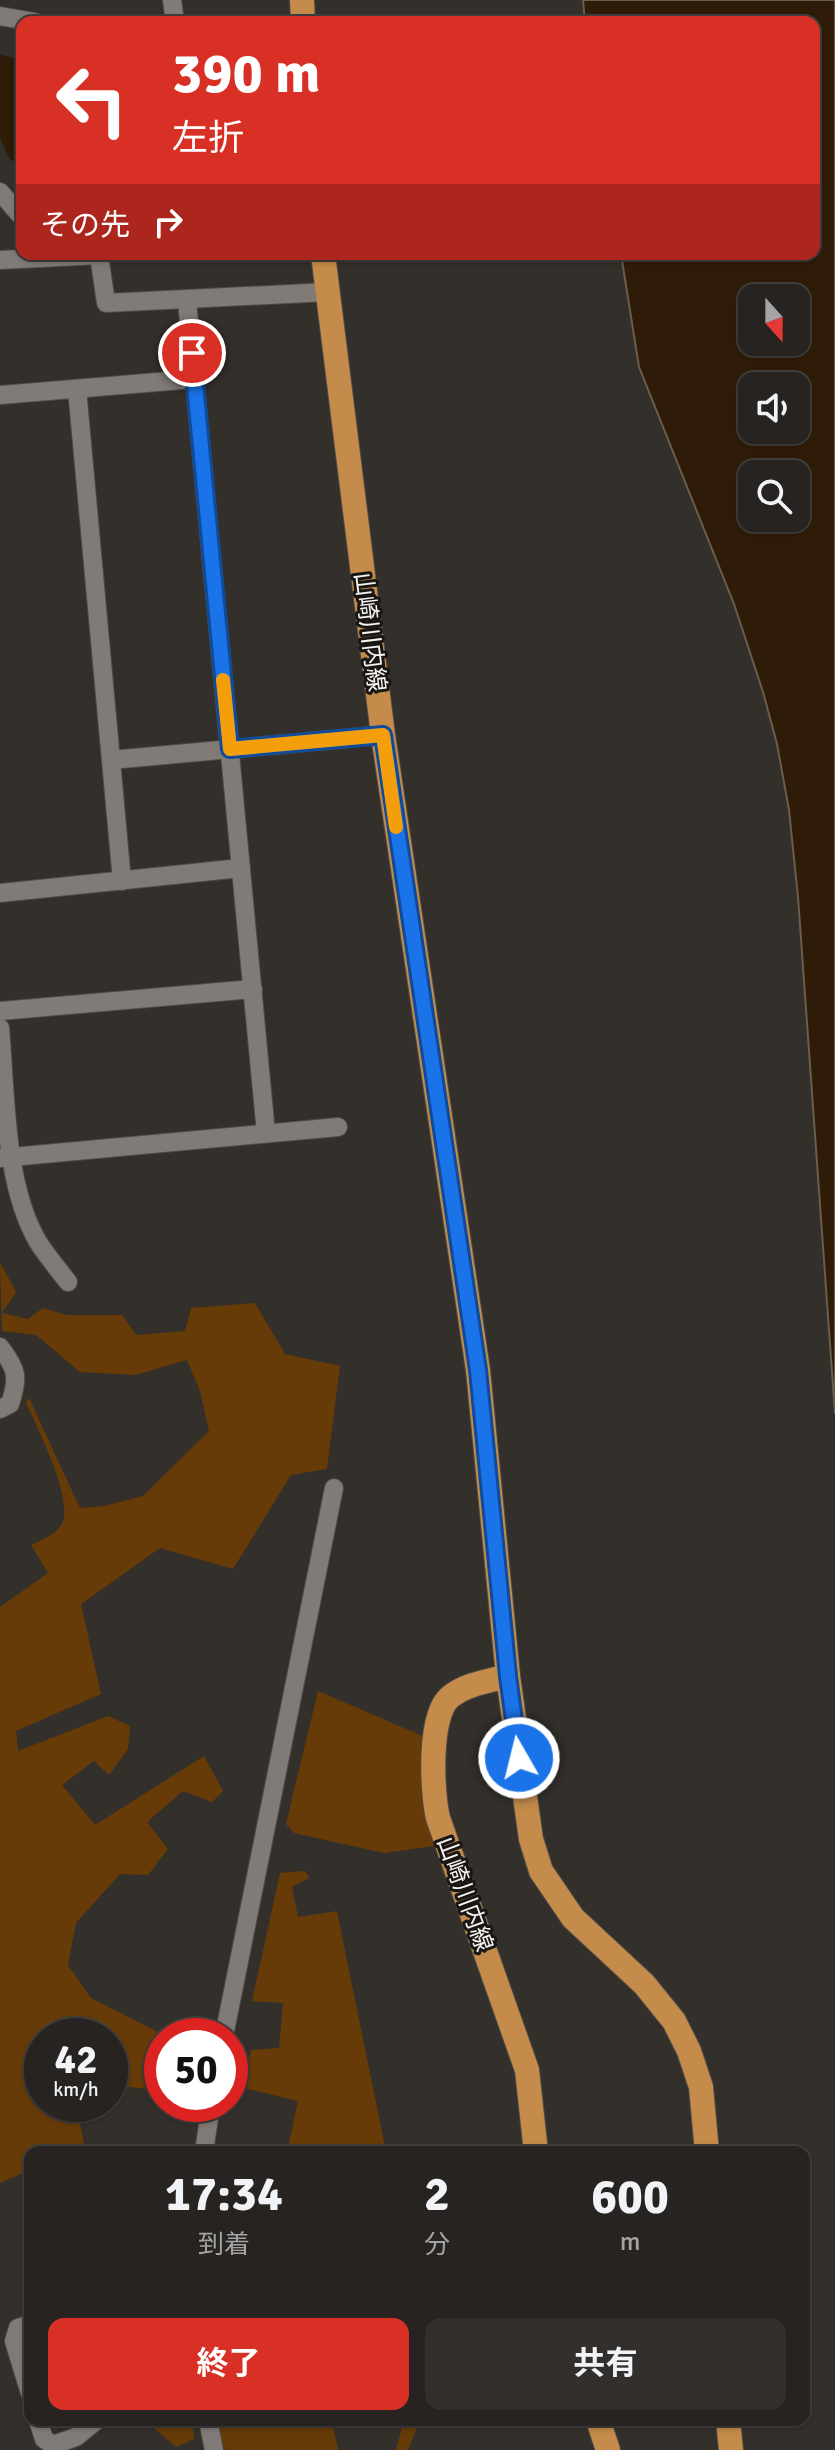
<!DOCTYPE html>
<html lang="ja">
<head>
<meta charset="utf-8">
<style>
  :root { --surface:#262320; --page:#322f2d; --text:#f1f3f6; --muted:#a4a4a5; --line:#42403e; --accent:#d93025 }
  body { margin:0; font-family:Signika,"Noto Sans JP",sans-serif; background:var(--page); color:var(--text); height:100vh; display:flex; flex-direction:column; font-size:30px; white-space:nowrap }
  * { box-sizing:border-box; margin:0 }
  p { font-size:26px; color:var(--muted) }
  .icon { flex:none; width:44px; height:44px; fill:none; stroke:currentColor; stroke-width:2; stroke-linecap:round; stroke-linejoin:round }
  .map { position:relative; flex:1; overflow:hidden }
  .details { position:absolute; left:24px; top:2146px; width:786px; height:280px; display:flex; flex-direction:column; background:var(--surface); border-radius:16px; box-shadow:0 2px 6px #0004,0 0 0 2px var(--line) }
  .details>* { flex:none }
  .guide { position:absolute; left:16px; top:16px; width:804px; height:244px; border-radius:16px; box-shadow:0 2px 6px #0004,0 0 0 2px var(--line); background:#d93025; color:#fff; overflow:hidden }
  .needle { width:52px; rotate:159deg }
  .fabs { position:absolute; left:738px; top:284px; display:grid; gap:16px }
  .fabs a { display:grid; place-items:center; width:72px; height:72px; border-radius:16px; background:var(--surface); box-shadow:0 2px 6px #0004,0 0 0 2px var(--line); font-size:40px }
  .speed { position:absolute; left:24px; top:2018px; display:flex; gap:16px; font-size:40px; font-weight:700; text-align:center }
  .speed>* { display:grid; place-content:center; width:104px; height:104px; border-radius:50%; background:var(--surface); box-shadow:0 2px 6px #0004,0 0 0 2px var(--line); line-height:1 }
  .speed small { font-size:20px; font-weight:400 }
  .speed .limit { border:12px solid #d22; background:#fff; color:#111 }
  .pin { position:absolute; display:grid; place-items:center; width:68px; height:68px; color:#fff; margin:-34px; border:4px solid #fff; border-radius:50%; box-shadow:0 2px 8px #0007 }
  .me { position:absolute; width:88px; margin:-44px; rotate:352deg; stroke-linejoin:round; filter:drop-shadow(0 0 6px #0008) }
  .turn { display:flex; align-items:center; gap:28px; height:168px; padding:0 24px; font-size:36px }
  .turn .icon { width:104px; height:104px; stroke-width:2.5 }
  .turn b { display:block; font-size:56px; line-height:68px }
  .then { display:flex; align-items:center; height:76px; padding:0 24px; background:#0003; gap:16px; font-size:30px }
  .eta { display:flex; justify-content:space-evenly; align-items:center; height:136px; text-align:center }
  .eta b { font-size:48px; font-weight:700; line-height:56px }
  .button { display:flex; gap:16px; margin-top:auto; padding:16px 24px }
  .button a { flex:1; height:92px; border-radius:16px; background:var(--accent); color:#fff; font-size:32px; font-weight:700; line-height:92px; text-align:center }
  .button a+a { background:var(--page); color:var(--text) }
  .map>svg:first-child { display:block }
  .green { fill:#673b07 }
  .water { fill:#2f1c08; stroke:#6b5d4e; stroke-width:2; fill-rule:evenodd }
  .lines { fill:none; stroke-linecap:round; stroke-linejoin:round }
  .river { stroke:#2f1c08; stroke-width:32 }
  .minor-casing { stroke:#4f4c48; stroke-width:20 }
  .major-casing { stroke:#4f4c48; stroke-width:26 }
  .minor { stroke:#807b76; stroke-width:18 }
  .major { stroke:#c48b4a; stroke-width:24 }
  .route-casing { stroke:#114b97; stroke-width:20 }
  .route { stroke:#1a73e8; stroke-width:14 }
  .slow { stroke:#f59e0b; stroke-width:14 }
  .labels { text-anchor:middle; dominant-baseline:central; stroke-width:6; stroke-linejoin:round; paint-order:stroke }
  .street-label { font-size:24px; fill:#f7f4f1; stroke:#191715 }
</style>
</head>
<body>
<div class="map">
<svg width="835" height="2450" viewBox="0 0 835 2450">
  <rect width="100%" height="100%" fill="#332f2b"/>
  <g class="green">
    <path d="M0,1262L16,1292L2,1313L28,1319L43,1308L66,1315H122L136,1335L185,1331L191,1308L255,1303L285,1354L340,1366L327,1469L291,1475L233,1569L160,1548L81,1604L101,1694L16,1731L18,1751L108,1716L130,1726L128,1749L109,1775L94,1761L62,1785L95,1825L204,1756L223,1791L212,1802L183,1791L147,1822L168,1849L148,1875L120,1874L76,1923L68,1965L91,1998L160,2033L145,2089L110,2084V2036H42V2104H78L77,2107L85,2149L77,2152H30V2170L0,2183V1607L48,1573L31,1545C43,1539 62,1533 64,1517C68,1488 38,1430 26,1402L29,1398L80,1508L104,1506L143,1496L209,1431L200,1391L187,1360L135,1375L80,1372L36,1335L2,1331Z"/>
    <path d="M318,1691L425,1737L424,1800L434,1846L384,1853L294,1833L286,1824Z"/>
    <path d="M305,1871L309,1878L292,1887L298,1917L337,1911L386,2152H287L298,2101L241,2087L251,2050L279,2048L283,2003L252,2001L280,1873Z"/>
    <path d="M145,2420H192L194,2439L176,2447Z"/>
    <path d="M216,2420H332L338,2450H225Z"/>
    <path d="M404,2420H420L408,2450H396Z"/>
  </g>
  <path class="water" d="M583,0H835V1414L798,897L789,810L777,744L763,692L734,604L639,367L621,254H814V22H585ZM752,298H796V342H752ZM752,386H796V430H752ZM752,474H796V518H752Z"/>
  <g class="lines">
    <g class="river">
      <path d="M0,71L22,78"/>
      <path d="M0,99L22,148"/>
    </g>
    <g class="minor-casing">
      <g id="minor">
        <path d="M172,0L175,22"/>
        <path d="M0,16L35,22"/>
        <path d="M0,192L22,217"/>
        <path d="M0,260L99,255L106,303L328,292"/>
        <path d="M187,301L266,1133"/>
        <path d="M77,389L122,881"/>
        <path d="M0,395L194,379"/>
        <path d="M111,760L383,735"/>
        <path d="M0,893L241,868"/>
        <path d="M0,1011L253,989"/>
        <path d="M0,1028C6,1094 4,1184 38,1242C47,1256 58,1269 68,1282"/>
        <path d="M0,1158L338,1127"/>
        <path d="M0,1347C17,1369 19,1377 10,1404L0,1409"/>
        <path d="M224,2036L334,1488"/>
        <path d="M204,2152L211,2104"/>
        <path d="M30,2324L18,2328L14,2341L30,2393"/>
        <path d="M38,2420L44,2439L53,2445L76,2437L97,2420"/>
        <path d="M208,2420L214,2450"/>
      </g>
    </g>
    <g class="major-casing">
      <g id="major">
        <path d="M302,0L303,22"/>
        <path d="M323,254L383,735L478,1370L508,1676L531,1839L541,1871L573,1918L644,1984L674,2021L689,2051L701,2087L707,2152"/>
        <path d="M508,1676C489,1681 466,1684 450,1697C428,1715 432,1793 438,1818L527,2070L536,2152"/>
        <path d="M598,2420L608,2450"/>
        <path d="M728,2420L731,2450"/>
      </g>
    </g>
    <use href="#minor" class="minor"/>
    <use href="#major" class="major"/>
  </g>
  <g class="lines">
    <g class="route-casing">
      <path id="route" d="M192,353L230,749L383,735L478,1370L508,1676L519,1758"/>
    </g>
    <use href="#route" class="route"/>
    <path class="slow" d="M223,680L230,749L383,735L396,827"/>
  </g>
  <g class="labels">
    <g class="street-label">
      <text transform="translate(370 632) rotate(83)">山崎川内線</text>
      <text transform="translate(465 1894) rotate(70)">山崎川内線</text>
    </g>
  </g>
</svg>
<div class="fabs">
<a><svg class="needle" viewBox="-14 -14 28 28"><path d="M0-13l5 13h-10z" fill="#e53935"/><path d="M0 13l5-13h-10z" fill="#a4a4a5"/></svg></a>
<a><svg class="icon" aria-label="sound" viewBox="0 0 24 24"><path d="M4 9h4l5-4v14l-5-4H4zM17 9q2 3 0 6"/></svg></a>
<a><svg class="icon" aria-label="search" viewBox="0 0 24 24"><circle cx="10" cy="10" r="6"/><path d="M15 15l6 6"/></svg></a>
</div>
<div class="speed"><div>42<small>km/h</small></div><div class="limit">50</div></div>
<div class="pin" style="left:192px;top:353px;background:#d93025"><svg class="icon" aria-label="arrive" viewBox="0 0 24 24"><path d="M6 21V4h12l-3 4 3 4H6"/></svg></div>
<svg class="me" style="left:519px;top:1758px" viewBox="-20 -20 40 40"><circle r="17" fill="#1a73e8" stroke="#fff" stroke-width="3"/><path d="M0-11L8 9 0 5-8 9z" fill="#fff"/></svg>
<div class="guide">
<div class="turn"><svg class="icon" aria-label="left" viewBox="0 0 24 24"><path d="M17 20v-9H6M10 6l-5 5 5 5"/></svg><div><b>390 m</b>左折</div></div>
<div class="then">その先<svg class="icon" aria-label="right" viewBox="0 0 24 24"><path d="M7 20v-9h11M14 6l5 5-5 5"/></svg></div>
</div>
<section class="details">
<div class="eta">
<div><b>17:34</b><p>到着</p></div>
<div><b>2</b><p>分</p></div>
<div><b>600</b><p>m</p></div>
</div>
<div class="button"><a>終了</a><a>共有</a></div>
</section>
</div>
</body>
</html>
